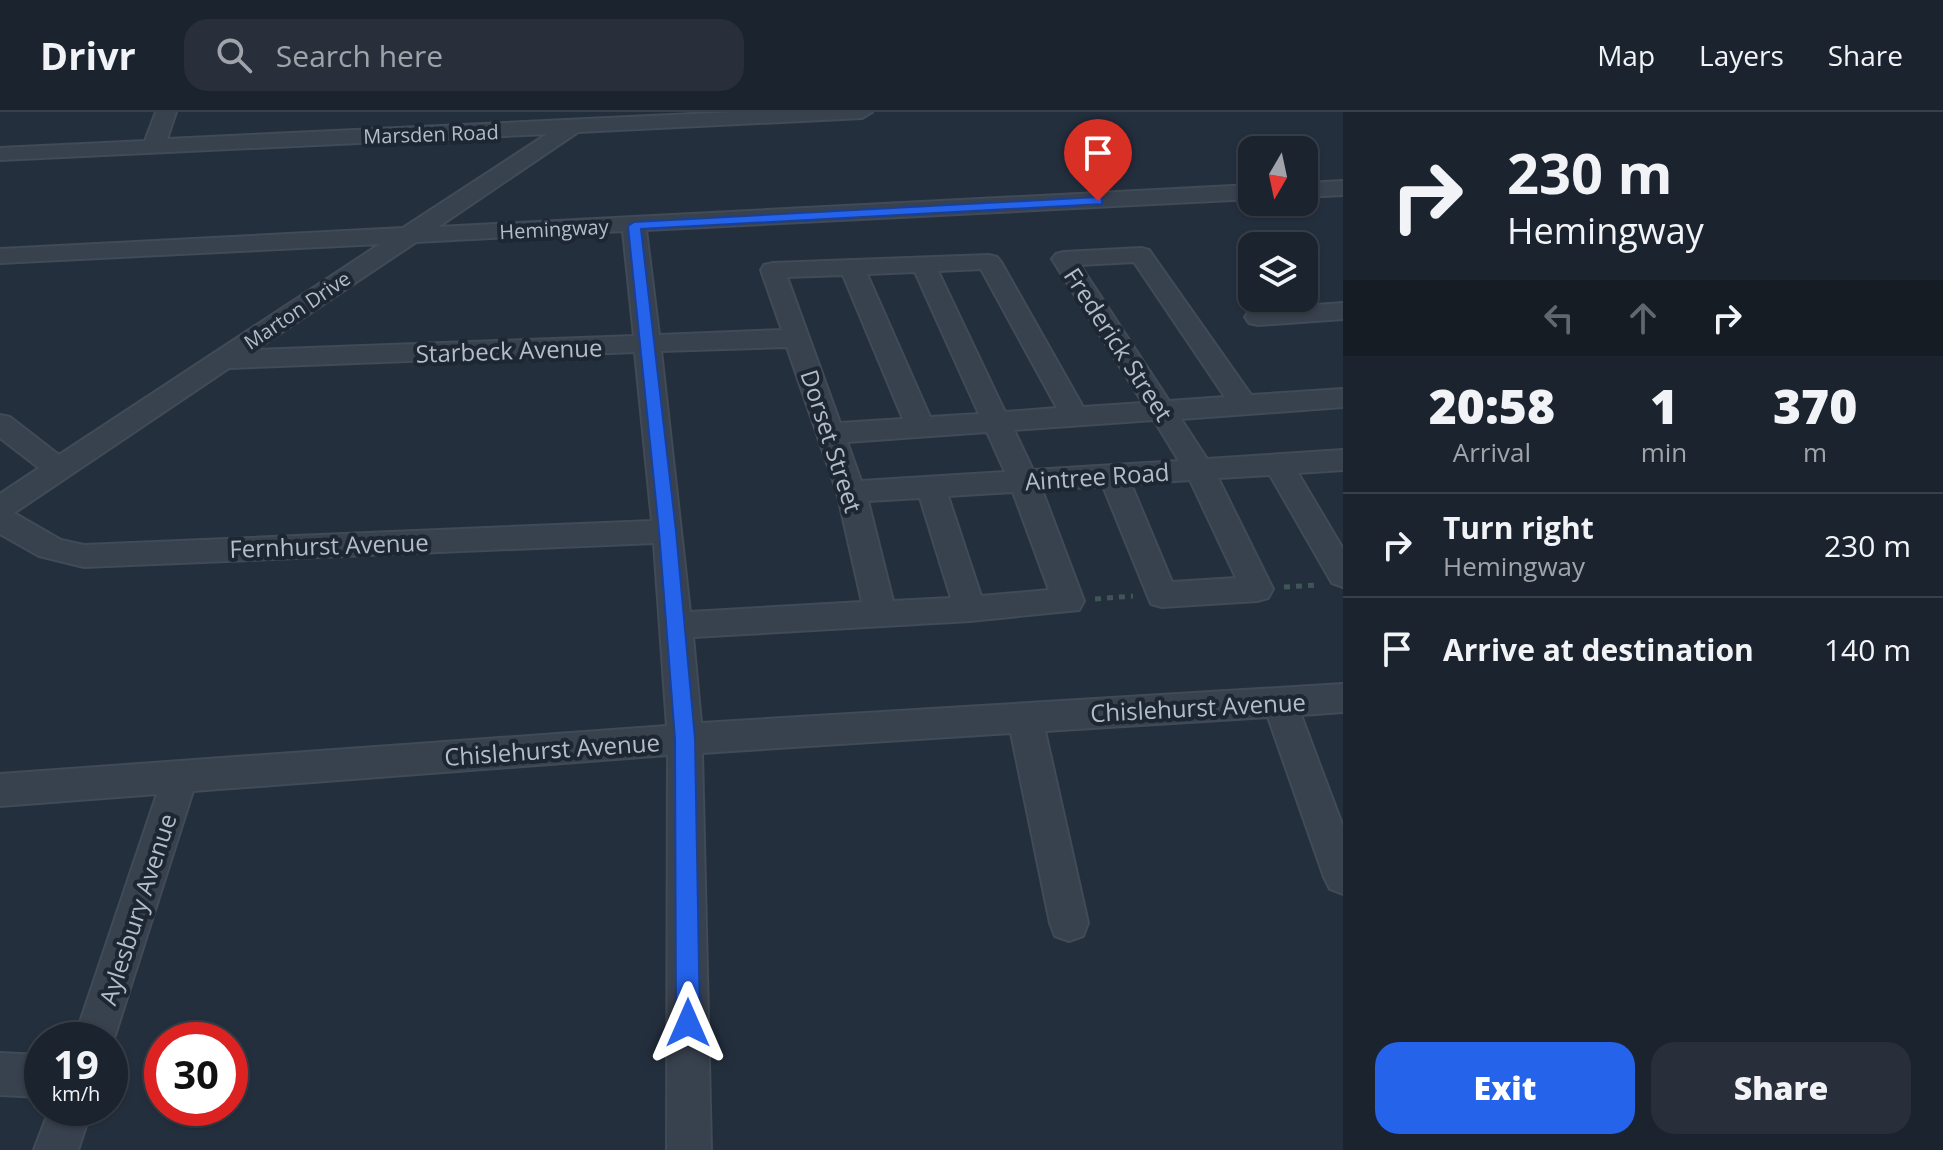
<!DOCTYPE html>
<html lang="en">
<head>
<meta charset="utf-8">
<style>
  :root { --surface:#1b232e; --page:#282f3a; --text:#f1f3f6; --muted:#a0a4aa; --line:#39404a; --accent:#2563eb }
  body { margin:0; font-family:"Open Sans",sans-serif; background:var(--page); color:var(--text); height:100vh; display:flex; flex-direction:column; font-size:30px; white-space:nowrap }
  * { box-sizing:border-box; margin:0 }
  p { font-size:26px; color:var(--muted) }
  .icon { flex:none; width:44px; height:44px; fill:none; stroke:currentColor; stroke-width:2; stroke-linecap:round; stroke-linejoin:round }
  .map { position:relative; flex:1; overflow:hidden }
  .drawer { display:flex; flex-direction:column; background:var(--surface); width:600px }
  .drawer>* { flex:none }
  .top-card { background:#1b232e; color:var(--text); overflow:hidden }
  .needle { width:52px; rotate:189deg }
  .tools { position:absolute; left:1238px; top:24px; display:grid; gap:16px }
  .tools a { display:grid; place-items:center; width:80px; height:80px; border-radius:16px; background:var(--surface); box-shadow:0 2px 6px #0004,0 0 0 2px var(--line); font-size:40px }
  .speed { position:absolute; left:24px; top:910px; display:flex; gap:16px; font-size:40px; font-weight:700; text-align:center }
  .speed>* { display:grid; place-content:center; width:104px; height:104px; border-radius:50%; background:var(--surface); box-shadow:0 2px 6px #0004,0 0 0 2px var(--line); line-height:1 }
  .speed small { font-size:20px; font-weight:400 }
  .speed .limit { border:12px solid #d22; background:#fff; color:#111 }
  .pin { position:absolute; display:grid; place-items:center; width:68px; height:68px; color:#fff; margin:-82px -34px; border-radius:50% 50% 50% 0; rotate:-45deg; box-shadow:0 0 8px #0007 }
  .pin .icon { rotate:45deg }
  .me { position:absolute; width:88px; margin:-44px; rotate:0deg; stroke-linejoin:round; filter:drop-shadow(0 0 6px #0008) }
  .turn { display:flex; align-items:center; gap:28px; height:168px; padding:0 32px; font-size:36px }
  .turn .icon { width:104px; height:104px; stroke-width:2.5 }
  .turn b { display:block; font-size:56px; line-height:68px }
  .lanes { display:flex; align-items:center; height:76px; padding:0 32px; background:#0003; justify-content:center; gap:40px; direction:ltr }
  .lanes .off { opacity:.35 }
  .eta { display:flex; justify-content:space-evenly; align-items:center; height:136px; text-align:center }
  .eta b { font-size:48px; font-weight:800; line-height:56px }
  .primary-button { display:flex; gap:16px; margin-top:auto; padding:16px 32px }
  .primary-button a { flex:1; height:92px; border-radius:24px; background:var(--accent); color:#fff; font-size:32px; font-weight:800; line-height:92px; text-align:center }
  .primary-button a+a { background:var(--page); color:var(--text) }
  ul { padding:0; list-style:none }
  li { display:flex; align-items:center; gap:24px; height:104px; padding:0 32px; border-top:2px solid var(--line) }
  li div { flex:1 }
  li b { display:block; font-size:30px }
  li em { font-style:normal }
  header { display:flex; align-items:center; gap:48px; box-sizing:border-box; height:112px; padding:0 40px; background:var(--surface); border-bottom:2px solid var(--line) }
  header strong { font-size:38px }
  nav { display:flex; gap:44px; margin-inline-start:auto; font-size:28px }
  .search { width:560px; height:72px; background:var(--page); display:flex; align-items:center; gap:20px; box-sizing:border-box; padding:0 28px; border-radius:24px; color:var(--muted); font-size:30px }
  main { display:flex; flex:1; min-height:0 }
  .map>svg:first-child { display:block }
  .lines { fill:none; stroke-linecap:round; stroke-linejoin:round }
  .minor-casing { stroke:#414a57; stroke-width:4 }
  .path { stroke:#3f5557; stroke-width:5; stroke-dasharray:6 6; stroke-linecap:butt }
  .minor { fill:#38414e; fill-rule:evenodd }
  .route { fill:#2563eb; stroke:#184099; stroke-width:2 }
  .labels { text-anchor:middle; dominant-baseline:central; stroke-width:8; stroke-linejoin:round; paint-order:stroke }
  .far-street-label { font-size:20px; fill:#b4bcc9; stroke:#1d2633 }
  .street-label { font-size:24px; fill:#b4bcc9; stroke:#1d2633 }
</style>
</head>
<body>
<header>
<strong>Drivr</strong>
<div class="search"><svg class="icon" aria-label="search" viewBox="0 0 24 24"><circle cx="10" cy="10" r="6"/><path d="M15 15l6 6"/></svg>Search here</div>
<nav><a>Map</a><a>Layers</a><a>Share</a></nav>
</header>
<main>
<div class="map">
<svg width="1343" height="1038" viewBox="0 0 1343 1038">
  <rect width="100%" height="100%" fill="#242f3e"/>
  <g class="lines">
    <g class="minor-casing">
      <g id="minor">
        <path d="M156,0H176L167,27L734,0H872L862,6L578,20L438,115L1252,73V87L646,118L659,223L782,218L761,158L764,153L773,151L989,143L997,145L1001,150L1083,295L1143,291L1052,147L1056,142L1064,140L1141,136L1149,138L1251,283L1343,277V295L1181,307L1207,347L1343,338V358L1298,361L1343,437V475L1332,471L1270,363L1218,366L1273,477L1268,486L1257,489L1162,495L1151,492L1103,374L1042,378L1084,489L1079,498L970,509L693,525L701,611L1343,572V600L1301,603L1343,715V782L1330,777L1324,765L1268,605L1045,619L1088,811L1083,824L1069,829L1055,824L1050,811L1011,621L702,641L711,1038H667L668,643L193,679L110,939V928H74L157,682L0,694V662L667,614L654,431L84,455L39,444L0,422V382L39,356L0,326V303L10,305L59,343L380,132L0,151V137L403,116L547,22L0,48V36L145,29ZM623,119L634,224L255,238L416,130ZM1134,150L1225,285L1169,289L1080,153ZM981,157L1057,296L1005,300L938,159ZM915,160L979,302L930,305L867,162ZM843,163L903,307L840,311L787,165ZM787,235L837,380L862,490L690,500L661,239ZM635,240L652,409L84,433L61,428L14,401L229,256ZM1154,308L1179,349L1033,358L1014,318ZM987,320L1005,360L861,369L847,330ZM1190,368L1236,466L1172,470L1131,372ZM1013,380L1049,478L981,484L948,384ZM920,386L951,486L893,489L868,389Z"/>
        <path d="M1343,69V83L1304,85V71Z"/>
        <path d="M1343,191V207L1258,213L1249,211L1245,205L1249,199L1258,197Z"/>
        <path d="M0,941L42,943V985L0,983Z"/>
        <path d="M50,996H92L78,1038H34Z"/>
      </g>
    </g>
    <g class="path">
      <path d="M1284,475L1318,473"/>
      <path d="M1095,487L1133,484"/>
    </g>
    <use href="#minor" class="minor"/>
  </g>
  <path class="route" d="M1098,85L1102,86V92L641,117L676,419L695,627L700,911L696,920L688,923L680,920L676,911L675,627L659,419L628,114L634,110Z"/>
  <g class="labels">
    <g class="far-street-label">
      <text transform="translate(431 22) rotate(-2)">Marsden Road</text>
      <text transform="translate(554 117) rotate(-3)">Hemingway</text>
      <text transform="translate(297 198) rotate(-34)">Marton Drive</text>
    </g>
    <g class="street-label">
      <text transform="translate(1119 232) rotate(57)">Frederick Street</text>
      <text transform="translate(509 238) rotate(-2)">Starbeck Avenue</text>
      <text transform="translate(832 329) rotate(72)">Dorset Street</text>
      <text transform="translate(1097 364) rotate(-4)">Aintree Road</text>
      <text transform="translate(329 433) rotate(-2)">Fernhurst Avenue</text>
      <text transform="translate(1198 595) rotate(-3)">Chislehurst Avenue</text>
      <text transform="translate(552 637) rotate(-4)">Chislehurst Avenue</text>
      <text transform="translate(137 797) rotate(-72)">Aylesbury Avenue</text>
    </g>
  </g>
</svg>
<div class="tools">
<a><svg class="needle" viewBox="-14 -14 28 28"><path d="M0-13l5 13h-10z" fill="#e53935"/><path d="M0 13l5-13h-10z" fill="#a0a4aa"/></svg></a>
<a><svg class="icon" aria-label="layers" viewBox="0 0 24 24"><path d="M12 4l9 5-9 5-9-5zM3 14l9 5 9-5"/></svg></a>
</div>
<div class="speed"><div>19<small>km/h</small></div><div class="limit">30</div></div>
<div class="pin" style="left:1098px;top:89px;background:#d93025"><svg class="icon" aria-label="arrive" viewBox="0 0 24 24"><path d="M6 21V4h12l-3 4 3 4H6"/></svg></div>
<svg class="me" style="left:688px;top:911px" viewBox="-20 -20 40 40"><path d="M0-17L14 15 0 8-14 15z" fill="#2563eb" stroke="#fff" stroke-width="4"/></svg>
</div>
<section class="drawer">
<div class="top-card">
<div class="turn"><svg class="icon" aria-label="right" viewBox="0 0 24 24"><path d="M7 20v-9h11M14 6l5 5-5 5"/></svg><div><b>230 m</b>Hemingway</div></div>
<div class="lanes"><svg class="icon off" aria-label="left" viewBox="0 0 24 24"><path d="M17 20v-9H6M10 6l-5 5 5 5"/></svg><svg class="icon off" aria-label="ahead" viewBox="0 0 24 24"><path d="M12 20V5M6 11l6-6 6 6"/></svg><svg class="icon" aria-label="right" viewBox="0 0 24 24"><path d="M7 20v-9h11M14 6l5 5-5 5"/></svg></div>
</div>
<div class="eta">
<div><b>20:58</b><p>Arrival</p></div>
<div><b>1</b><p>min</p></div>
<div><b>370</b><p>m</p></div>
</div>
<ul>
<li><svg class="icon" aria-label="right" viewBox="0 0 24 24"><path d="M7 20v-9h11M14 6l5 5-5 5"/></svg><div><b>Turn right</b><p>Hemingway</p></div><em>230 m</em></li>
<li><svg class="icon" aria-label="arrive" viewBox="0 0 24 24"><path d="M6 21V4h12l-3 4 3 4H6"/></svg><div><b>Arrive at destination</b></div><em>140 m</em></li>
</ul>
<div class="primary-button"><a>Exit</a><a>Share</a></div>
</section>
</main>
</body>
</html>
